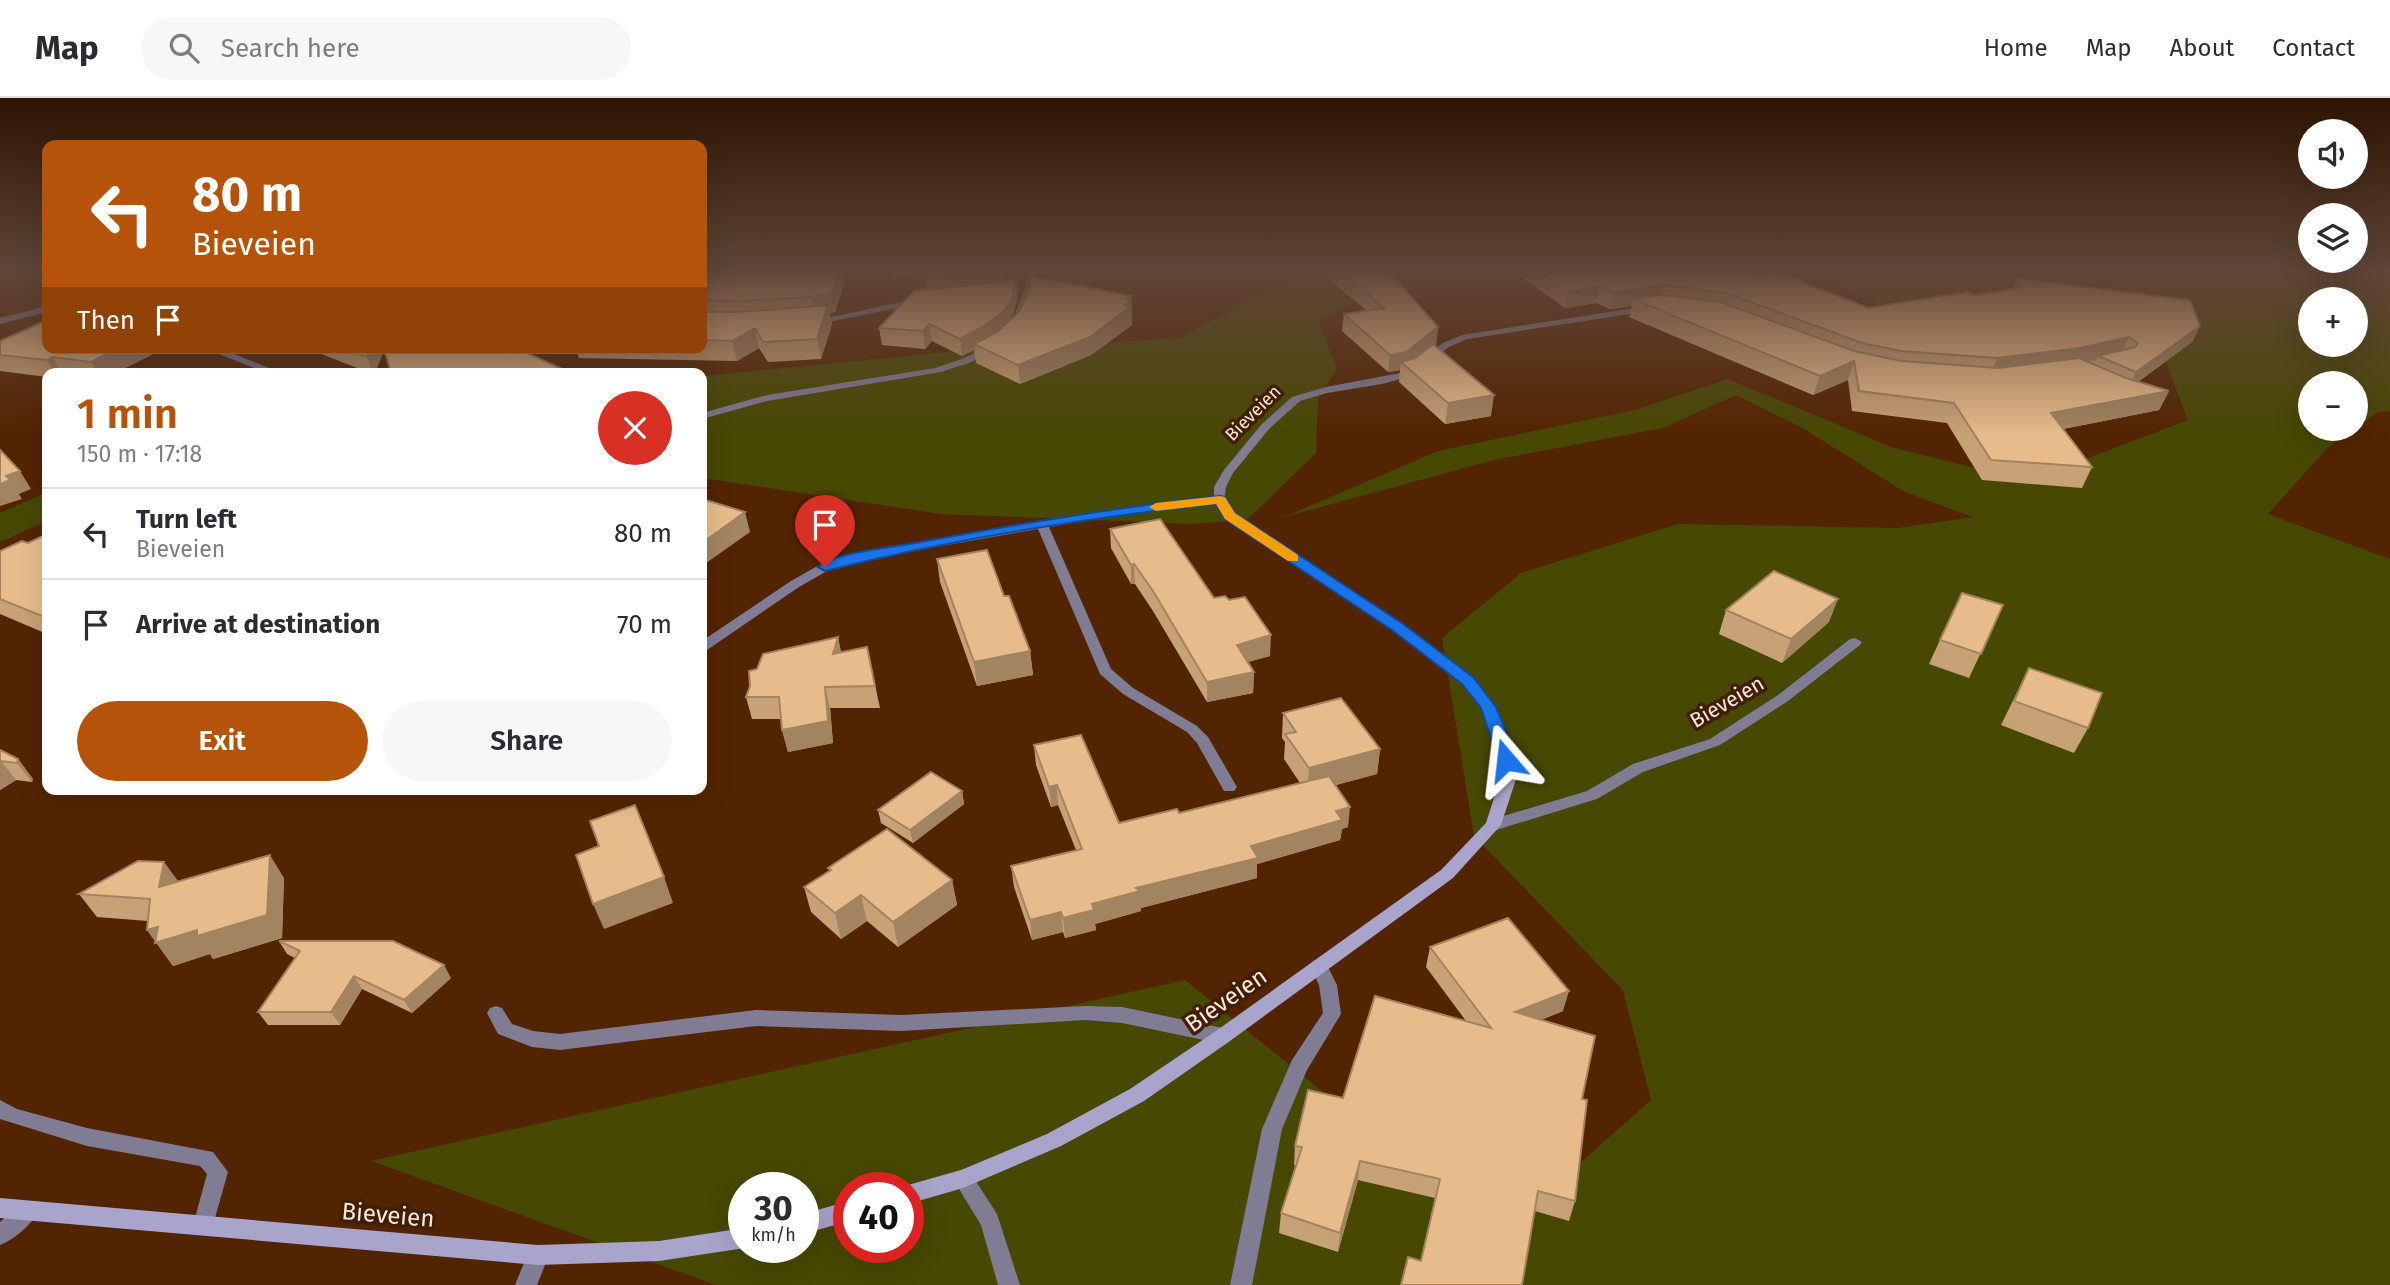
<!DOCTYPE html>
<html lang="en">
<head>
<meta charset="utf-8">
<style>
  :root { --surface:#fff; --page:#f7f7f7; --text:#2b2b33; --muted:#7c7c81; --line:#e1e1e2; --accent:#b45309 }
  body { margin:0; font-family:"Fira Sans",sans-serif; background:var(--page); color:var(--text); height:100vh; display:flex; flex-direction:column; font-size:26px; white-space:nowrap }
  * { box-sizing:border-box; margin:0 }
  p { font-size:23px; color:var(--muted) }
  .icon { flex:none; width:38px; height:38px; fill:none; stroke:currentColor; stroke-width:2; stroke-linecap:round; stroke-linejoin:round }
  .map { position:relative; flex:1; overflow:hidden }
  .panel { position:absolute; left:42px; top:270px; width:665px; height:427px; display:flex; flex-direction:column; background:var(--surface); border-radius:14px; box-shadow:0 7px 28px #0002 }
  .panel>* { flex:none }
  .banner { position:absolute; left:42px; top:42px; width:665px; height:214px; border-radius:14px; box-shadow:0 7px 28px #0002; background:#b45309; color:#fff; overflow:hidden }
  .tools { position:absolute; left:2298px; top:21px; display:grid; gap:14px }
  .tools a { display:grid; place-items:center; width:70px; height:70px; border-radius:50%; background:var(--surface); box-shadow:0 7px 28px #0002; font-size:35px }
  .speed { position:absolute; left:728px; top:1074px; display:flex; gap:14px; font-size:35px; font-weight:700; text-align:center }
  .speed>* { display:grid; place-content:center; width:91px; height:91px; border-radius:50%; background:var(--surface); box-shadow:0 7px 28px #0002; line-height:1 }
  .speed small { font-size:18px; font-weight:400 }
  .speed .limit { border:10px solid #d22; background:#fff; color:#111 }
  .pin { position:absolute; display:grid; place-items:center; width:60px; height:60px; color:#fff; margin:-72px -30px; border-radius:50% 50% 50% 0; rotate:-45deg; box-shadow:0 0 7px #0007 }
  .pin .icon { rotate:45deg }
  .me { position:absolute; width:77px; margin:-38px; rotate:343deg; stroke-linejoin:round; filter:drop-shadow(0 0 5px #0008) }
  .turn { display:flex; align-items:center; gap:24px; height:147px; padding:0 35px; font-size:32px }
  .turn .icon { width:91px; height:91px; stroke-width:2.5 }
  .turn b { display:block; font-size:49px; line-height:60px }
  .then { display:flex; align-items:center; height:66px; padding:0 35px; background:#0003; gap:14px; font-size:26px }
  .round { display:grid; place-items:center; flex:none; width:74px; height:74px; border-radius:37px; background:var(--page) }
  .headline { display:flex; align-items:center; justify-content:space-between; height:119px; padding:0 35px }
  h1 { font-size:42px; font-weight:600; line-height:52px; color:var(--accent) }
  .cta { display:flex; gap:14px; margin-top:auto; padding:14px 35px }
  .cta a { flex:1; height:80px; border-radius:42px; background:var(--accent); color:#fff; font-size:28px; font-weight:600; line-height:80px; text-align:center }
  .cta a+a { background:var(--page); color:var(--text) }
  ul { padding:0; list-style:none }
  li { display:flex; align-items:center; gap:21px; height:91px; padding:0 35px; border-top:2px solid var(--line) }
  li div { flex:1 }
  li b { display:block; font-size:26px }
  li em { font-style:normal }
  header { display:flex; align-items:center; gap:42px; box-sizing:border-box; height:98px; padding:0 35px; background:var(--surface); border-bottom:2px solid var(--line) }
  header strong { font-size:33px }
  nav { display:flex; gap:38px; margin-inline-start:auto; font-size:24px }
  .search { width:490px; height:63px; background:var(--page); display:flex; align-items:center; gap:18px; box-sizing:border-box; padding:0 24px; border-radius:38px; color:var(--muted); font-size:26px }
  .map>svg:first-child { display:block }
  .green { fill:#474802; fill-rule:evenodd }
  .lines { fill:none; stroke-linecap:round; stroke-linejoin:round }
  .street { fill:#7f7c94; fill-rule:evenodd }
  .secondary { fill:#a9a4cb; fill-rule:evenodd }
  .wall { fill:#c8a277 }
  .shaded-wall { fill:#a28461 }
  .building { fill:#e8bc8a; stroke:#a28461; stroke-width:2 }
  .route { fill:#1a73e8; stroke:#114b97; stroke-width:2 }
  .slow { fill:#f59e0b }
  .labels { text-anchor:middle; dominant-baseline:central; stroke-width:7; stroke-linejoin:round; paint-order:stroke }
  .far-street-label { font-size:18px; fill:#fbe8de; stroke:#421e05 }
  .street-label { font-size:21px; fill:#fbe8de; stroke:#421e05 }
  .near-street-label { font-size:24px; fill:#fbe8de; stroke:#421e05 }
</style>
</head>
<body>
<header>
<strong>Map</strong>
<div class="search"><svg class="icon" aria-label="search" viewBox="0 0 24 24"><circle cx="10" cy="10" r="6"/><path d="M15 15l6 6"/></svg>Search here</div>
<nav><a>Home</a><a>Map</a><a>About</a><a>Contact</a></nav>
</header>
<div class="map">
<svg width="2390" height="1187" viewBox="0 0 2390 1187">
  <rect width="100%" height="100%" fill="#532401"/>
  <g class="green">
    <path d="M1306,172H1494L1388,188L1318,224L1337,271L1318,300L1316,355L1248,421L1192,426L941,416L702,380V278L958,253L1181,240Z"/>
    <path d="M1807,172H2390V313L2378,314L2356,330V285H2310V331H2354L2329,348L2268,416L2390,461V1187H716L371,1063L1185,882L1499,1137L1651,1002L1623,892L1474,738L1442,540L1521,475L1678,426L1898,430L1973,419L1905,394L1801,329L1736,297L1663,330L1494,362L1284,419L1438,353L1635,312L1728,281L1894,350L2028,383L2188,322L2142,202L2103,184L1978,215L1914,224ZM2310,201H2356V247H2310ZM744,1090H803V1150H744ZM849,1090H908V1150H849Z"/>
    <path d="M47,394V423L0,444V415Z"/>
  </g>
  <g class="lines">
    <g class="street">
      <path d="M1031,172H1039L1022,224L1014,226L1012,224Z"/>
      <path d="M920,200L924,203L923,205L813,227L808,224Z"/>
      <path d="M47,208V214L0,226V220Z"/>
      <path d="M1647,208L1651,211L1650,213L1467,241L1449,249L1411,278L1382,286L1327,295L1300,303L1269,331L1233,375L1226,389L1224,404L1128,415L1049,429L1111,571L1133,590L1197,628L1208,639L1237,689L1234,693H1224L1197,645L1187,634L1123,596L1100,576L1038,431L856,463L829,472L799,489L707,552L702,553V543L791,483L821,466L850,457L1128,409L1214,399V389L1224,372L1261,327L1292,299L1326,289L1405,274L1443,245L1462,237Z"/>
      <path d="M989,248L997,250L969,265L941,274L767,303L702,321V315L767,297L935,270L962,261Z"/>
      <path d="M204,250H219L282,275H267Z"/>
      <path d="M1855,540L1862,544L1860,547L1788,603L1720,647L1643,674L1597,701L1493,733L1487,731L1485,727L1487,723L1587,693L1633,666L1710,641L1778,597L1850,541Z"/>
      <path d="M1319,861L1325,863L1337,887L1341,916L1307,972L1282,1031L1252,1187H1230L1262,1031L1292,962L1323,915L1319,887L1310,868L1313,863Z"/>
      <path d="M496,908L502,910L512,926L533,933L560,936L756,912L901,917L1085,908L1122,909L1223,930L1230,933L1232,938L1230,943L1223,946L1122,925L1085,922L901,933L756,928L560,952L532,949L498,936L487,915L490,910Z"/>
      <path d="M0,1002L17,1011L87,1030L213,1054L228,1074L211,1134L204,1137L197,1134L193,1127L207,1076L200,1068L87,1048L0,1021Z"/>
      <path d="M963,1072L970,1074L997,1116L1020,1187H998L981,1127L953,1081L956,1074Z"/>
      <path d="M27,1104L34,1107L37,1114C32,1127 13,1142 0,1147V1124L20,1107Z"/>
      <path d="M538,1147L546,1150L549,1157L537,1187H515L530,1150Z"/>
    </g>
    <g class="secondary">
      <path d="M1220,399L1224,400L1234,416L1402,526L1472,580L1495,609L1510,647L1517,678L1501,727L1453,780L1230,943L1144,1003L1061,1048L963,1090L908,1106V1090L901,1089L961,1072L1047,1036L1130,991L1216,933L1441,772L1486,725L1501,678L1496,647L1481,610L1462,586L1392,532L1225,420L1214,402Z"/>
      <path d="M0,1100L538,1147L659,1143L744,1130L745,1150L659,1163L538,1167L0,1120Z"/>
      <path d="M849,1103V1123L803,1136V1116Z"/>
    </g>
  </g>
  <g class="wall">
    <path d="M702,172L845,183L835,214L830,215L832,226L821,261L768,264L759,250L737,263L579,260L576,250H702Z"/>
    <path d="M891,172H1028L1001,174L1004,184L1018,199L1012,220L1131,198L1132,227L1091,257L1020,286L976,265L974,252L962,258L932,243L925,251L882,247L879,230L928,191L926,181L929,177L893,179Z"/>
    <path d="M1318,172H1388L1438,229L1436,247L1435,248L1491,318L1445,326L1399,284L1400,272L1388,274L1342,233L1344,216L1366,212Z"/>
    <path d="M1513,172H1752L1763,179L1765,172L1868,210L1974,197L2013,191L2017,180L2200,228L2192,244L2138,284L2169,293L2159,312L2063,331L2092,369L2082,390L1982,382L1947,325L1852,313L1848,282L1813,297L1629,219L1632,208L1610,211L1596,205L1565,210L1513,173Z"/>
    <path d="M0,243L165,250L115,275H47V279L0,273Z"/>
    <path d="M306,250H516L384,252L375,275H370Z"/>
    <path d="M1110,431L1214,500L1270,558L1248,564L1254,574L1253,595L1207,604L1153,513L1135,486H1131L1111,450Z"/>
    <path d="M47,436V536L0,516V453L28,445Z"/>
    <path d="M937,461L1004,498L1030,553L1033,577L977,588L940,484Z"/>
    <path d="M2003,507L1969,580L1929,566L1940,542Z"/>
    <path d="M1726,512L1829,524L1782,565L1719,536Z"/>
    <path d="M838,539L841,554L867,549L880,610H830L833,645L788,654L782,632L781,621H752L746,599L757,571Z"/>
    <path d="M2029,570L2088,630L2074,655L2001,627Z"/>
    <path d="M1283,615L1380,651L1377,676L1335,687L1348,729L1342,731L1340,742L1257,766V780L1141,810V813L1095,826L1096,832L1065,840L1063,834L1032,842L1014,789L1011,768L1076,752L1058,707L1051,709L1036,667L1034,647L1119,725L1179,715L1300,685L1284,661L1285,644L1282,640Z"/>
    <path d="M0,652L18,661L33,681L32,684L16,682L0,692Z"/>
    <path d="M962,693L964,706L913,745L881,725L878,712Z"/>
    <path d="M828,770L952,782L957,807L898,849L867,823L841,841L811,814L804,789L829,773Z"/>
    <path d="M284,780L282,840L213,861L210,856L173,868L147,832L148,823L97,819L79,796L178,784Z"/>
    <path d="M279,843L451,880L412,915L362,891L340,927H268L258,914L295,860L287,856Z"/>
    <path d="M1430,849L1563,913L1541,922L1582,1001L1575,1103L1569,1123L1535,1113L1421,1163L1435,1100L1358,1082L1338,1154L1279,1135L1281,1115L1296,1068L1294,1067L1295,1048L1343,1000L1466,923L1426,869Z"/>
  </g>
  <g class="shaded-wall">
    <path d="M839,172H843L845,183L835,214L830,215L832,226L821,261L811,199Z"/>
    <path d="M1003,174L1004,190L928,197L926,181Z"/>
    <path d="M1016,182L1018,199L1013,218L1007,229L974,246V252L962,258L960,241Z"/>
    <path d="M1663,187L1659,203L1633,201L1632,208L1610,211L1613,195Z"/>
    <path d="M1599,189L1596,205L1565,210L1568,194Z"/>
    <path d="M1131,198L1132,227L1091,257L1020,286L1018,267L1125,207L1127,201Z"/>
    <path d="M929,226L932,243L925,251L923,233Z"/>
    <path d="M2200,228L2192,244L2128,291L2136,274Z"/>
    <path d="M1438,229L1436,247L1407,269L1401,264L1400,272L1388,274L1390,257Z"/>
    <path d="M755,230L759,250L737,263L732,243Z"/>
    <path d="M2129,239L2121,256L2098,258L2096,262L2073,267L1990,277L1997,260Z"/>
    <path d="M119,250H165L115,275H97L91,264Z"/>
    <path d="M370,250H385L375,275H373L367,259Z"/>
    <path d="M53,259L62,275H54L47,262Z"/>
    <path d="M1854,263L1848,282L1813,297L1820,278Z"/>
    <path d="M2169,293L2159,312L2042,335L2051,315Z"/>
    <path d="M1494,297L1491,318L1445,326L1448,305Z"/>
    <path d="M20,373L31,391L19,396L22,401L0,408V386L6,378Z"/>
    <path d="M745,414L750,434L702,468V445Z"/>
    <path d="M1134,466L1135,486H1131V467Z"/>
    <path d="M1838,501L1829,524L1782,565L1791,541Z"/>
    <path d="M1271,537L1270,558L1237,567V547Z"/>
    <path d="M838,539L842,561L833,556Z"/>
    <path d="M1030,553L1033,577L977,588L974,564Z"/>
    <path d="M1254,574L1253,595L1207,604V584Z"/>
    <path d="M825,589L830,610L833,645L788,654L782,632Z"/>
    <path d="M1380,651L1377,676L1307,695L1309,670Z"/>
    <path d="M18,661L33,681L32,684L17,665Z"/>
    <path d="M0,663H1L16,682L0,692Z"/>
    <path d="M1057,687L1058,707L1051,709L1049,689Z"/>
    <path d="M962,693L964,706L913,745L910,732Z"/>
    <path d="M1350,709L1348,729L1342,731L1340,742L1257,766V780L1141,810V813L1095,826L1096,832L1065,840L1063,820L1092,806L1251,748L1336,713Z"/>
    <path d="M270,757L284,780L282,840L213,861L210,856L173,868L147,832Z"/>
    <path d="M164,764L181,787L159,789Z"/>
    <path d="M664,779L673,805L604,831L593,806Z"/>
    <path d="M952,782L957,807L898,849L893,824Z"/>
    <path d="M861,797L867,823L841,841L835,815Z"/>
    <path d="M1061,814L1063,834L1032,842L1030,822Z"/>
    <path d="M444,867L451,880L412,915L404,902Z"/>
    <path d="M354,878L362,891L340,927L331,914Z"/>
    <path d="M1569,893L1563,913L1510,934L1515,914Z"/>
    <path d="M1360,1063L1358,1082L1338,1154L1340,1135Z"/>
  </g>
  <g class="building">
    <path d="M702,172H839L832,195L811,199L740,203L702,202Z"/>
    <path d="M934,172H993L1003,174L926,181Z"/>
    <path d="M1339,172H1388L1438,229L1406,254L1390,257L1344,216L1384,210Z"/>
    <path d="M1536,172H1752L1764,179L1765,172H1772L1868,210L1967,194L1974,197L2019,190L2017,180L2190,202L2200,228L2136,274L2098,258L2135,249L2138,245L2129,239L2080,250L1997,260L1901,253L1862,245L1727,195L1663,187L1613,195L1599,189L1568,194Z"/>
    <path d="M1032,178L1131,198L1127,201L1131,202L1125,207L1131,208L1090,239L1018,267L974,246L997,234L1018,215L1026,201Z"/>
    <path d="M1016,182L1012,201L1005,212L984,228L960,241L929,226L923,233L879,230L914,193Z"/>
    <path d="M1663,197L1721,204L1854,253L1901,263L1998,270L2079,260L2126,280L2169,293L2051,315L2092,369L1991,362L1954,305L1859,293L1854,263L1820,278L1633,201Z"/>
    <path d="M828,207L817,241L763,244L755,230L732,243L702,242V214H740Z"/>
    <path d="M47,222V250H119L91,264L53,259L47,262L0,257V243Z"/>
    <path d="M1433,246L1494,297L1448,305L1401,264L1415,260Z"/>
    <path d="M344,250H370L367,259Z"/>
    <path d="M384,250H516L571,275H391Z"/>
    <path d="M0,352L20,373L6,378L10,382L0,386Z"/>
    <path d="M702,401L745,414L702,445Z"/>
    <path d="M1160,421L1214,500L1225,498L1229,502L1245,499L1271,537L1237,547L1254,574L1207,584L1153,493L1134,466L1131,467L1110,431Z"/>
    <path d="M47,436V520L0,501V453L22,443L28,445Z"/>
    <path d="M987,452L1004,498H1009L1030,553L974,564L937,461Z"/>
    <path d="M1774,473L1838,501L1791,541L1726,512Z"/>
    <path d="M1962,495L2003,507L1981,556L1940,542Z"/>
    <path d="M838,539L833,556L867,549L875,588L825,589L828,623L782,632L779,599H746L750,588L749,573L757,571L763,556Z"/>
    <path d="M2029,570L2102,595L2088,630L2014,603Z"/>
    <path d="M1341,600L1380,651L1309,670L1285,636L1296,634L1283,615Z"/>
    <path d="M1081,637L1119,725L1177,711L1179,715L1329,678L1350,709L1336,713L1342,722L1251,748L1258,760L1136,790L1140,793L1092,806L1094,812L1063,820L1061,814L1030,822L1011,768L1082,751L1057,687L1049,689L1034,647Z"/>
    <path d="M0,652L18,661L17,665L0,663Z"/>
    <path d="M931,674L962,693L910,732L878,712Z"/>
    <path d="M635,707L664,779L593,806L576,757L599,748L590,723Z"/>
    <path d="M887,731L952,782L893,824L861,797L835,815L804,789L831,772L828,770Z"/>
    <path d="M270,757L267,817L197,838V832L155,845L158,829L147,832L150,801L79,796L138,763L164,764L159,789Z"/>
    <path d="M1508,820L1569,893L1515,914L1595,938L1582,1001L1587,1002L1575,1103L1538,1093L1522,1187H1401L1408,1159L1421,1163L1440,1081L1360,1063L1340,1135L1281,1115L1302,1049L1295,1048L1308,992L1343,1000L1375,898L1491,930L1430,849Z"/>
    <path d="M279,843H393L444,867L404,902L354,878L331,914H258L300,853Z"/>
  </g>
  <linearGradient id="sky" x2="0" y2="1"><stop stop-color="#2e1401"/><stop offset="0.51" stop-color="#604538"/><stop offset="1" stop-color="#604538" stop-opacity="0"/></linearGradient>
  <rect width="2390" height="338" fill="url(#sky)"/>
  <path class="route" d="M1220,398L1225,399L1235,415L1403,526L1473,579L1496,609L1512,647L1515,662L1512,666H1500L1481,610L1462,586L1392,532L1225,421L1216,406C1085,420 953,441 825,473L818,469C832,455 893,449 915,445C1017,426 1118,409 1220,398Z"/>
  <path class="slow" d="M1220,398L1225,399L1235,415L1298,457V463H1288L1225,421L1216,406L1156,413L1149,409L1156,405Z"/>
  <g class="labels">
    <g class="far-street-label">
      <text transform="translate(1253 315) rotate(-45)">Bieveien</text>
    </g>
    <g class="street-label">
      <text transform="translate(1727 604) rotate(-30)">Bieveien</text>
    </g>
    <g class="near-street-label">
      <text transform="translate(1226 902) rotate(-35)">Bieveien</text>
      <text transform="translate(388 1117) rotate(5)">Bieveien</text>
    </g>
  </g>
</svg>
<div class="tools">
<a><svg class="icon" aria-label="sound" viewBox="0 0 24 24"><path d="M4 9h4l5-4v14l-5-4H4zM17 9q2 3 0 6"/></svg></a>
<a><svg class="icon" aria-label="layers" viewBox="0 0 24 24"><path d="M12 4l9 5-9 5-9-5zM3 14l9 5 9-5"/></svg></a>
<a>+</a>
<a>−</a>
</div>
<div class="speed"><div>30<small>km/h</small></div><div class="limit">40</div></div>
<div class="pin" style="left:825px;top:469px;background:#d93025"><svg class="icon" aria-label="arrive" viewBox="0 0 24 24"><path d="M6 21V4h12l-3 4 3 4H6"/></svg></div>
<svg class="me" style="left:1506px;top:662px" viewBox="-20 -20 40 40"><path d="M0-17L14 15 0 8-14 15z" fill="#1a73e8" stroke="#fff" stroke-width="4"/></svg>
<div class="banner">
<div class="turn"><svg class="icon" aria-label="left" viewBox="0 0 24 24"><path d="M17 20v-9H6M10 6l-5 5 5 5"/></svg><div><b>80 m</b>Bieveien</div></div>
<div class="then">Then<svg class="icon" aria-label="arrive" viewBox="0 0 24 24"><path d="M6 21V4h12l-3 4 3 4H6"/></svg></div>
</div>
<section class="panel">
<div class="headline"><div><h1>1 min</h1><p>150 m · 17:18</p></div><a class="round" style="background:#d93025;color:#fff"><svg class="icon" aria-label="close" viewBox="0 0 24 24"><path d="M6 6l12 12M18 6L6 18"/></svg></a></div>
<ul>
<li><svg class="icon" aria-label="left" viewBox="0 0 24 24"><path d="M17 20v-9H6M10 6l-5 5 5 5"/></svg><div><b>Turn left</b><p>Bieveien</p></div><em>80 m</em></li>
<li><svg class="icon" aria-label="arrive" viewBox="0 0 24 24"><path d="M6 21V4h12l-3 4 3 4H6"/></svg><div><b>Arrive at destination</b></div><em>70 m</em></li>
</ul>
<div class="cta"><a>Exit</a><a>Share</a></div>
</section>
</div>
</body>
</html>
